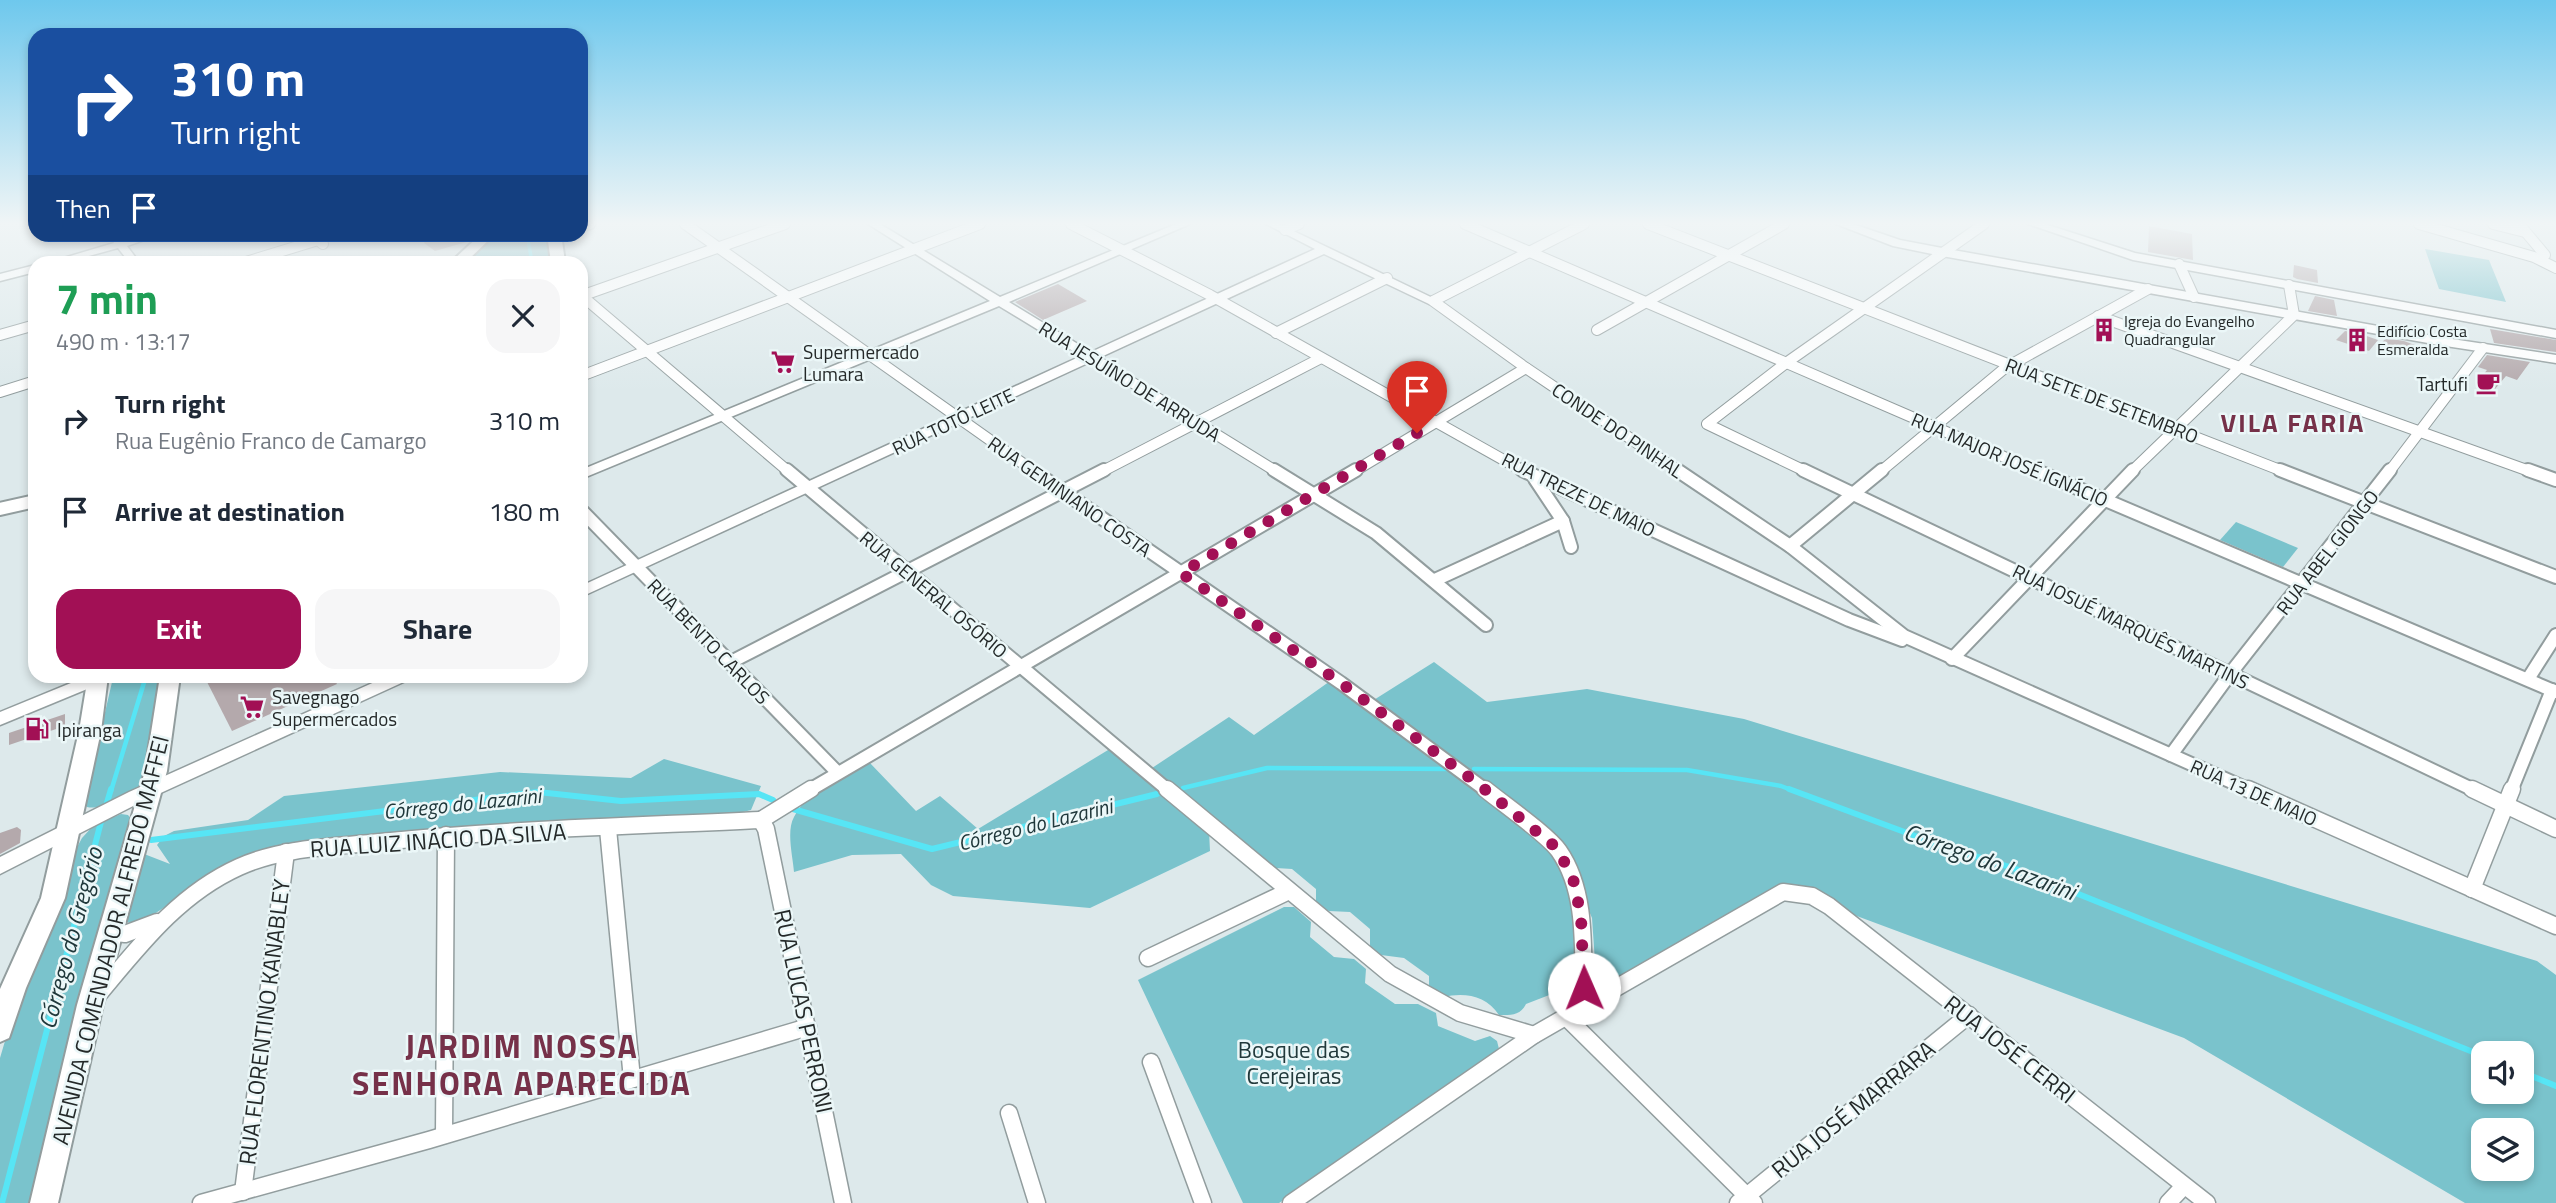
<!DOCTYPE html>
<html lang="en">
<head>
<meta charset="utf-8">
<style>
  :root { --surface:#fff; --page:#f6f6f7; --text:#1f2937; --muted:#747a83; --accent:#a21055 }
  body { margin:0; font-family:"Titillium Web",sans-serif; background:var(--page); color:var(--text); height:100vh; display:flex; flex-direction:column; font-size:26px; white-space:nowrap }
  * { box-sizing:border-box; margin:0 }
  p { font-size:23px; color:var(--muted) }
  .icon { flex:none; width:38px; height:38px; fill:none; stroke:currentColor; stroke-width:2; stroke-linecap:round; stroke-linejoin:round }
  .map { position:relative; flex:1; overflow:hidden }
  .panel { position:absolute; left:28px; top:256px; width:560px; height:427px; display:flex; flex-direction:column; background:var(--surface); border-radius:21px; box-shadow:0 4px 10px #0003 }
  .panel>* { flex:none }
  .hud { position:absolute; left:28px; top:28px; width:560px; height:214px; border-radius:21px; box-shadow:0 4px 10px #0003; background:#1a4fa0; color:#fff; overflow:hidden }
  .buttons { position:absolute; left:2471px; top:1041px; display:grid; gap:14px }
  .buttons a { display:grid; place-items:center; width:63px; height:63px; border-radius:14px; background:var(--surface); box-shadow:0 4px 10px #0003; font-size:35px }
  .pin { position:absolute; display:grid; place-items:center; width:60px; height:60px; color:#fff; margin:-72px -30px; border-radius:50% 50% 50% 0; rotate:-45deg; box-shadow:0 0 7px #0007 }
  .pin .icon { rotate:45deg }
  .me { position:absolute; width:77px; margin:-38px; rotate:359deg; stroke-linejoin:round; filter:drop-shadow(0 0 5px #0008) }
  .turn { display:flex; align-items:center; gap:24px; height:147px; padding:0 28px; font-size:32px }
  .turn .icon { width:91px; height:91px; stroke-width:2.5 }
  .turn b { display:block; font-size:49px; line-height:60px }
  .then { display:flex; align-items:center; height:66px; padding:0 28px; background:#0003; gap:14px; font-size:26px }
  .round { display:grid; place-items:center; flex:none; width:74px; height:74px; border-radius:21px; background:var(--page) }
  .head { display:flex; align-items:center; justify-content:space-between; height:119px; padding:0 28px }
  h1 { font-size:42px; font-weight:700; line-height:52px; color:#1e9e55 }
  .cta { display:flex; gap:14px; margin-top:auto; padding:14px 28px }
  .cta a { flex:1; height:80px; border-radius:21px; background:var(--accent); color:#fff; font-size:28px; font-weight:700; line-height:80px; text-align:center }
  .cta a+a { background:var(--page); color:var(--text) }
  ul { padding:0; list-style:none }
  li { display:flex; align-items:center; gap:21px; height:91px; padding:0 28px }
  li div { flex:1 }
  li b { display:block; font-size:26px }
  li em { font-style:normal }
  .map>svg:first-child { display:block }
  .green { fill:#7ac3cc; fill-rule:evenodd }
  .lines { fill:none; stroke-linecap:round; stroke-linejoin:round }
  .stream-far2 { stroke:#57e5f5; stroke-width:3.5 }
  .stream-far1 { stroke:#57e5f5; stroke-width:4.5 }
  .stream { stroke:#57e5f5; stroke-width:6 }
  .building { fill:#b4a9ac }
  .minor-far2-casing { stroke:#929d9e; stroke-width:12 }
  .minor-far1-casing { stroke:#929d9e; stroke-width:16 }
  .minor-casing { stroke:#929d9e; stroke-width:19 }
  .tertiary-casing { stroke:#929d9e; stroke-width:3 }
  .secondary-casing { stroke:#929d9e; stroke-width:3 }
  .primary-casing { stroke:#929d9e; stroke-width:4 }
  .minor-far2 { stroke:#fff; stroke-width:10 }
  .minor-far1 { stroke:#fff; stroke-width:12 }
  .minor { stroke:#fff; stroke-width:16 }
  .tertiary { fill:#fff; fill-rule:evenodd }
  .secondary { fill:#fff; fill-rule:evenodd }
  .primary { fill:#fff; fill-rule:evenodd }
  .route { stroke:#a21055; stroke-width:12; stroke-dasharray:0 21.6 }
  .labels { text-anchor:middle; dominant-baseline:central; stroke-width:5; stroke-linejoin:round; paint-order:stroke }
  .far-poi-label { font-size:16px; fill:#242929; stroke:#ebf7f8; text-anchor:start }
  .poi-label { font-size:19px; fill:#242929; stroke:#ebf7f8; text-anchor:start }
  .street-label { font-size:19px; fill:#242929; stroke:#ebf7f8 }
  .water-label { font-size:21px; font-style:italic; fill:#20383b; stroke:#ebf7f8 }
  .near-street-label { font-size:23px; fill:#242929; stroke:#ebf7f8 }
  .near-park-label { font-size:23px; fill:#21393b; stroke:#ebf7f8 }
  .near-water-label { font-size:24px; font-style:italic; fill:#20383b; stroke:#ebf7f8 }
  .district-label { font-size:26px; font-weight:bold; letter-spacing:2px; fill:#763149; stroke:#ebf7f8 }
  .near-district-label { font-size:32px; font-weight:bold; letter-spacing:2px; fill:#763149; stroke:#ebf7f8 }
</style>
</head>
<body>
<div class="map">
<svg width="2556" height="1203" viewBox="0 0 2556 1203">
  <rect width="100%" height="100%" fill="#dde9eb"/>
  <g class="green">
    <path d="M489,235L554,234L558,262H458Z"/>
    <path d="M2425,249L2489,260L2506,302L2439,289Z"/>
    <path d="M2236,522L2298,548L2283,567L2220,540Z"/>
    <path d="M1434,662L1487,702L1587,689L1744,719L2537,961L2556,975V1203H2465L2184,1038L1795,893L1598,1005L1592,918L1564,851H1557L1593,986L1579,992H1557L1526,1004C1520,1016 1511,1015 1499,1015C1486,995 1464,992 1443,997L1429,988V976L1404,958L1381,955L1370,947V929L1350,912L1329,911L1316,905V889L1292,869L1276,868L1222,824L1207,823L1146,772L1229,717L1254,735L1333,679L1369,703ZM2483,1054H2522V1092H2483ZM2483,1130H2522V1169H2483Z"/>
    <path d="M121,676H164C161,703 155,754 144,779C139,790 124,796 113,801C105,805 96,809 87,807L84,804L112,682Z"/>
    <path d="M1113,747L1209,831L1210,851L1090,908L953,896L931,885L901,854L852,855L794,872C793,857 786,831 794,817C808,789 843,776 869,762L916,811L940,796L978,829Z"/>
    <path d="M664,759L761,786L751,810L735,814L449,830L213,873L204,876L209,878L139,924L125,922L139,852L170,864L157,845L164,836L174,831L248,820L284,796L500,772L631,778Z"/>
    <path d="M121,814L128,815L131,819L34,1203H0V1058L10,1024L35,957L61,908L75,851L82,838L94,825Z"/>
    <path d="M1284,907H1294L1311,922L1310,937L1334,957L1354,959L1366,969L1365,983L1395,1004H1418L1436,1013L1438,1026L1475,1041L1490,1036L1497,1041L1500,1053L1279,1203H1243L1138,980Z"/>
  </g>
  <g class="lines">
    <path class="stream-far2" d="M527,234L532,262"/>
    <g class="stream-far1">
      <path d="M1474,769L1687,770L1781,786L1794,791"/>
      <path d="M1183,788L1267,768L1453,769"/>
      <path d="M111,791L146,676"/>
    </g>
    <g class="stream">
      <path d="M1789,789L1934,843L2016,869L2483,1056"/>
      <path d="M106,806L111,789"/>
      <path d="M793,809L932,849L1157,794"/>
      <path d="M151,840L538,792L621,801L759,794L773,800"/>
      <path d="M2522,1072L2556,1086"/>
      <path d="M2,1203L102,818"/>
    </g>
  </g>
  <g class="building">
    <path d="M2149,226L2192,234L2193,260L2148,252Z"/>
    <path d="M429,234H477L470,241L435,251L424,243Z"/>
    <path d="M2294,265L2317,270L2318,283L2297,279L2293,277Z"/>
    <path d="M1058,284L1087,301L1043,320L1015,302Z"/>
    <path d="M2315,296L2334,300L2337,316L2308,311Z"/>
    <path d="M2490,329L2556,340V352L2494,343Z"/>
    <path d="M2345,331L2358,333L2378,340L2369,351L2336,340Z"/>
    <path d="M2386,338L2404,341L2420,347L2411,358L2378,347Z"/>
    <path d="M2487,355L2530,362L2517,380L2506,376L2495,389L2476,383L2487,370L2478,367Z"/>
    <path d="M204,676H332L337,684L232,731Z"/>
    <path d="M65,714V726L9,745V733Z"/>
    <path d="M17,827L21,830L20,843L0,854V833Z"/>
  </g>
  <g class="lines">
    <g class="minor-far2-casing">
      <g id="minor-far2">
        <path d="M685,224L1035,472"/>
        <path d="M1071,224L1210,295L1525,472"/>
        <path d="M1465,224L2039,472"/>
        <path d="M1584,224L1433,301L1526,368L1680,472"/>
        <path d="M1648,224L2285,472"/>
        <path d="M2419,224L2534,257L2556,268"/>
        <path d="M2493,224L2525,232"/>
        <path d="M2519,224L2545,255"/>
        <path d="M581,227L590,224"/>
        <path d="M1285,230L1299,224"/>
        <path d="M246,262L318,240L323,244"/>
        <path d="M2179,264L2194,297"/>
        <path d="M581,295L789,472"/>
        <path d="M581,296L785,224"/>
        <path d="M2098,316L2532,472"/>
        <path d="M1597,330L1784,224"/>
        <path d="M1276,333L1387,278"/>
        <path d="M0,335L35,325"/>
        <path d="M1091,357L1277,472"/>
        <path d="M581,376L980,224"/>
        <path d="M0,392L35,381"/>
        <path d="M1101,472L1321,358"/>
        <path d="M1353,472L1526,368"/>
        <path d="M1807,472L1707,424L1786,363L1984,224"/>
        <path d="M1880,472L2005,368L2148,289"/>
        <path d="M2131,472L2294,315L2289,285"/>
        <path d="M2389,472L2483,348"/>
      </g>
    </g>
    <g class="minor-far1-casing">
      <g id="minor-far1">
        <path d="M787,470L1169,791"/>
        <path d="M1032,470L1341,683L1487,791"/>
        <path d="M1274,470L1376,533L1486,625"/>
        <path d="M1522,470L1849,620L1902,640"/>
        <path d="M1677,470L1790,546L1904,636L2252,791"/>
        <path d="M1803,470L2476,791"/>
        <path d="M2035,470L2556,692"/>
        <path d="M2280,470L2556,577"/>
        <path d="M2528,470L2556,480"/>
        <path d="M1535,479L1563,521L1571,547"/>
        <path d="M0,509L35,501"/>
        <path d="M581,510L837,772"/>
        <path d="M1790,546L1882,470"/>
        <path d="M1435,580L1563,521"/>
        <path d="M1952,659L2133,470"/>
        <path d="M729,663L1104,470"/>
        <path d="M2528,679L2556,635"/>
        <path d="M2171,755L2230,674L2390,470"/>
        <path d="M808,791L1356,470"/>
        <path d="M2511,791L2552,690"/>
      </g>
    </g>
    <g class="minor-casing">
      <g id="minor">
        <path d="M1167,789L1390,974L1460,1013L1534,1035"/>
        <path d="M1485,789C1502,803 1548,835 1559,851C1589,894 1582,956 1584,1007"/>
        <path d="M2248,789L2556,926"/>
        <path d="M2472,789L2556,829"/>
        <path d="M761,820L811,789"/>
        <path d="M761,820L766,829L843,1203"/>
        <path d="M608,829L632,1079"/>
        <path d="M2472,889L2512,789"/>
        <path d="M109,932L125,934L157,922"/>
        <path d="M1148,958L1289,891"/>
        <path d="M99,994C140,945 179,894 239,867C283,847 333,847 380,842C506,829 634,826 761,820"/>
        <path d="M1566,1017L1754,1203"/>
        <path d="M1151,1062L1203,1203"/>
        <path d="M1009,1113L1037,1203"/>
        <path d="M444,1135L446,835"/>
        <path d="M243,1192L286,852"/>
        <path d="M201,1203L429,1140L808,1027"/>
        <path d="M1291,1203L1534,1035L1783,892L1812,896L1829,906L2207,1203"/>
        <path d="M1738,1203L1969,1015"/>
        <path d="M2168,1203L2183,1187"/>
      </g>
    </g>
    <g class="tertiary-casing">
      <g id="tertiary">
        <path d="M868,224H880L1000,297L1176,224H1190L1009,302L1091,352L1315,249L1266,224H1279L1439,301L1437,304H1429L1324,254L581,597V586L1081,356L999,306L581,479V470L990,301Z"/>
        <path d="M108,234H119L123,240L143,234H162L127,246L139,262H129L118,248L67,262H50L114,243Z"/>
        <path d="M308,234H345L347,236L318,243Z"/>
        <path d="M35,265V272L0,281V274Z"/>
        <path d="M88,676H111L109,680L0,725V712Z"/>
        <path d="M388,676H410L408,680L141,802L0,874V857L129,792Z"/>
      </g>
    </g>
    <g class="secondary-casing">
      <g id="secondary">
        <path d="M1836,224H1853L1900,240L1942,248L2439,337L2556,355V363L2439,345L1942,256L1893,246Z"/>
        <path d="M2028,224H2045L2135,253L2556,330V338L2133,260Z"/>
      </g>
    </g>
    <g class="primary-casing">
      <g id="primary">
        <path d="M481,234H495L466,262H451Z"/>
        <path d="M547,234H561L565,262H551Z"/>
        <path d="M88,676H108L101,731L65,898L26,988L9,1038L0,1042V989L41,898L79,731Z"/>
        <path d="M160,676H180L167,771L103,1005L58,1203H30L77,1005L145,771Z"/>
      </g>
    </g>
    <use href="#minor-far2" class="minor-far2"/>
    <use href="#minor-far1" class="minor-far1"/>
    <use href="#minor" class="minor"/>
    <use href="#tertiary" class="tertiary"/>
    <use href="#secondary" class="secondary"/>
    <use href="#primary" class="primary"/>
  </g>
  <linearGradient id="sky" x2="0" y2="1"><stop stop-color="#6ec8ed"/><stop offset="0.57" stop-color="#f0f5f6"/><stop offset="1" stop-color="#f0f5f6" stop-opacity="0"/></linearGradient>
  <rect width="2556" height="392" fill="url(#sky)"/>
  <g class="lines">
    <path class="route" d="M1417,433L1181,573L1341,683L1477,783L1558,849L1574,882L1581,917L1584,988"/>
  </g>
  <defs>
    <g id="building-bare" transform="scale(1.89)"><path d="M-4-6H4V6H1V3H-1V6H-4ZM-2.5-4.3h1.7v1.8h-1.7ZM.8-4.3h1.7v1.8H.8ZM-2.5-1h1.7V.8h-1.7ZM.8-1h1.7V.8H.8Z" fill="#a21055" stroke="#ebf7f8" stroke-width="2.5" paint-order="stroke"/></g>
    <g id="supermarket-bare" transform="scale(1.89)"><path d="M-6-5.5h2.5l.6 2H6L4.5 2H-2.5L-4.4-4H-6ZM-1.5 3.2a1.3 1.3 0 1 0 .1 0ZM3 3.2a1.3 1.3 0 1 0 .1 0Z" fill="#a21055" stroke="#ebf7f8" stroke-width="2.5" paint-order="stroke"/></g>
    <g id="cafe-bare" transform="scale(1.89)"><path d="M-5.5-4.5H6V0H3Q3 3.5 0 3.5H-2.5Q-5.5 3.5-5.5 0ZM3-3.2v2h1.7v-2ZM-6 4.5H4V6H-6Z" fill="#a21055" stroke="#ebf7f8" stroke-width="2.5" paint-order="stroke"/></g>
    <g id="fuel-bare" transform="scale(1.89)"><path d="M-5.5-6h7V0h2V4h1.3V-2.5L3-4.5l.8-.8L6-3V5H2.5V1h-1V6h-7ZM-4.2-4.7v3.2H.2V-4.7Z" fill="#a21055" stroke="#ebf7f8" stroke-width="2.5" paint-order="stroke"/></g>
  </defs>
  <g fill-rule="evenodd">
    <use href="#building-bare" x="2104" y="330"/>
    <use href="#building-bare" x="2357" y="340"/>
    <use href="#supermarket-bare" x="783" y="362"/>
    <use href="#cafe-bare" x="2488" y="383"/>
    <use href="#supermarket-bare" x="252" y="707"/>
    <use href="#fuel-bare" x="37" y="729"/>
  </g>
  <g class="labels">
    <g class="far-poi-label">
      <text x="2124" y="321">Igreja do Evangelho<tspan x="2124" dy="18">Quadrangular</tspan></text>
      <text x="2377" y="331">Edifício Costa<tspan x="2377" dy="18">Esmeralda</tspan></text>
    </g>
    <g class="poi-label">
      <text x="803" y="351">Supermercado<tspan x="803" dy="22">Lumara</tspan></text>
      <text x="2468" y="383" text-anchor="end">Tartufi</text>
      <text x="272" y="696">Savegnago<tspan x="272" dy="22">Supermercados</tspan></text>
      <text x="57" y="729">Ipiranga</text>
    </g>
    <g class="street-label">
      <text transform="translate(1130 381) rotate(32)">RUA JESUÍNO DE ARRUDA</text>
      <text transform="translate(2102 400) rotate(21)">RUA SETE DE SETEMBRO</text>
      <text transform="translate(953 421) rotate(-25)">RUA TOTÓ LEITE</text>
      <text transform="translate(1618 430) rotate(34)">CONDE DO PINHAL</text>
      <text transform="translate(2010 459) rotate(23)">RUA MAJOR JOSÉ IGNÁCIO</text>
      <text transform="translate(1579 494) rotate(26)">RUA TREZE DE MAIO</text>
      <text transform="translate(1070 496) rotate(35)">RUA GEMINIANO COSTA</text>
      <text transform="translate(2327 552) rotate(-52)">RUA ABEL GIONGO</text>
      <text transform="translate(934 594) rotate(40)">RUA GENERAL OSÓRIO</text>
      <text transform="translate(2131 626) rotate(26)">RUA JOSUÉ MARQUÊS MARTINS</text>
      <text transform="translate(709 641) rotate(46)">RUA BENTO CARLOS</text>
      <text transform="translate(2254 792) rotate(24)">RUA 13 DE MAIO</text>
    </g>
    <g class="water-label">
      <text transform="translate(462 803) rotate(-6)">Córrego do Lazarini</text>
      <text transform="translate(1035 824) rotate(-14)">Córrego do Lazarini</text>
    </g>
    <g class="near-street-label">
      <text transform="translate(438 840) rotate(-4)">RUA LUIZ INÁCIO DA SILVA</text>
      <text transform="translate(110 940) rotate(-76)">AVENIDA COMENDADOR ALFREDO MAFFEI</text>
      <text transform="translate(804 1011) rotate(78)">RUA LUCAS PERRONI</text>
      <text transform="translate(264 1022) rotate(-83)">RUA FLORENTINO KANABLEY</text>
      <text transform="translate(2010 1049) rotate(38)">RUA JOSÉ CERRI</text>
      <text transform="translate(1853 1109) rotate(-39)">RUA JOSÉ MARRARA</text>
    </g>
    <g class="near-park-label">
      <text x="1294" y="1049">Bosque das<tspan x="1294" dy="26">Cerejeiras</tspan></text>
    </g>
    <g class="near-water-label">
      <text transform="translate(1990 861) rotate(20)">Córrego do Lazarini</text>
      <text transform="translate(70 938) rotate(-75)">Córrego do Gregório</text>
    </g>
    <g class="district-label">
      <text x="2293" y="422">VILA FARIA</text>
    </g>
    <g class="near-district-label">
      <text x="522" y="1046">JARDIM NOSSA<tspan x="522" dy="37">SENHORA APARECIDA</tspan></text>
    </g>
  </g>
</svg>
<div class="buttons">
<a><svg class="icon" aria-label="sound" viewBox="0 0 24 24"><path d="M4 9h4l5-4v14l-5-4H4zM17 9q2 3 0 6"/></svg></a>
<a><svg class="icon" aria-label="layers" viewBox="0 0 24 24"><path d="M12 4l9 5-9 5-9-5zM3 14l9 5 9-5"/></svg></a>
</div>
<div class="pin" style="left:1417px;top:433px;background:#d93025"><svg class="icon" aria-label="arrive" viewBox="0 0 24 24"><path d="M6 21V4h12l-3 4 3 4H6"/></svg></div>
<svg class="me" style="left:1584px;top:988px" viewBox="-20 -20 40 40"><circle r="19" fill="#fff"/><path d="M0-13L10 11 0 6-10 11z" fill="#a21055"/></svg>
<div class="hud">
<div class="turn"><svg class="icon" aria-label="right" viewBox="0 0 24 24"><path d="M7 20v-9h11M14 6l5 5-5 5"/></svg><div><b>310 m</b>Turn right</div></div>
<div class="then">Then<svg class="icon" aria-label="arrive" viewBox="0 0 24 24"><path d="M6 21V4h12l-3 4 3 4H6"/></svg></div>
</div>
<section class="panel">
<div class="head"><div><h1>7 min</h1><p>490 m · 13:17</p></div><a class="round"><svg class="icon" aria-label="close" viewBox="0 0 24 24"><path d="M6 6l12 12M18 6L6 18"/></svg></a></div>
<ul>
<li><svg class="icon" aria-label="right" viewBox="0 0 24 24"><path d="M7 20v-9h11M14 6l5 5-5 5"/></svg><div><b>Turn right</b><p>Rua Eugênio Franco de Camargo</p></div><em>310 m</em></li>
<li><svg class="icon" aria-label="arrive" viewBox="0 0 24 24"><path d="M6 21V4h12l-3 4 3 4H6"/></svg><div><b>Arrive at destination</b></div><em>180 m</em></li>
</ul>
<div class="cta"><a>Exit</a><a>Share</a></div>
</section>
</div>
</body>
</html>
